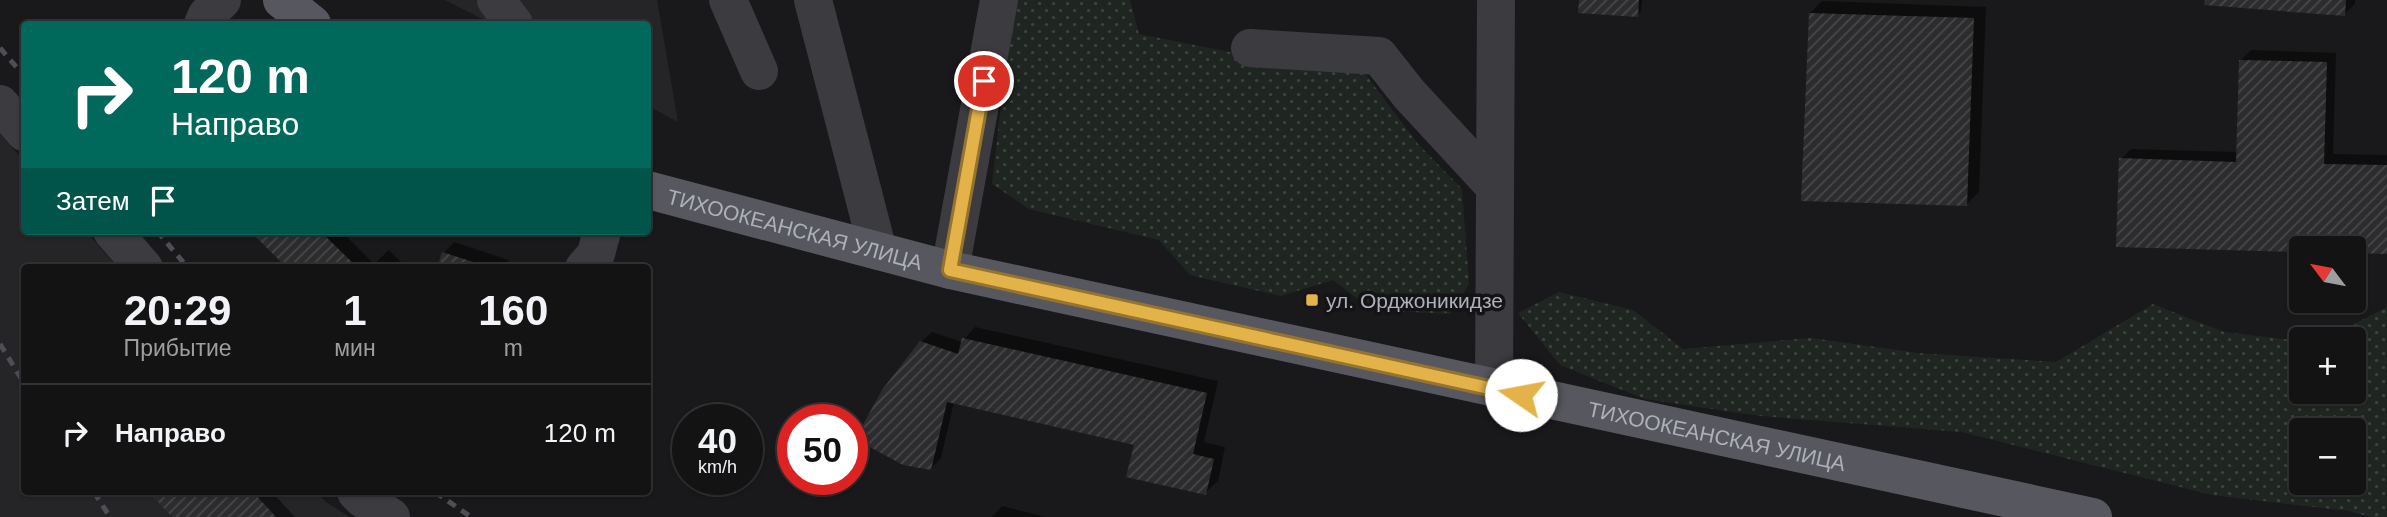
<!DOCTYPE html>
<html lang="ru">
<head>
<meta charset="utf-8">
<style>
  :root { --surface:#131314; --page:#202022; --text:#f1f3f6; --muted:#9d9ea0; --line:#323234 }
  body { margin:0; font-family:Helvetica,sans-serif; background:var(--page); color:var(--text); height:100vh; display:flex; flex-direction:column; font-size:26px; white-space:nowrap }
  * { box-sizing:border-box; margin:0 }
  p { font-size:23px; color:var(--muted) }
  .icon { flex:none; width:38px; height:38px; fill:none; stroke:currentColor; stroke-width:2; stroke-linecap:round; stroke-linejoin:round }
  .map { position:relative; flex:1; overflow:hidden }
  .sheet { position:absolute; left:21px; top:264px; width:630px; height:231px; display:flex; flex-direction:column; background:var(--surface); border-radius:7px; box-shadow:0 2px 5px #0004,0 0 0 2px var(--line) }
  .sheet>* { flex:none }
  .banner { position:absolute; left:21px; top:21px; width:630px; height:214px; border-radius:7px; box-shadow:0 2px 5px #0004,0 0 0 2px var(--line); background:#00695c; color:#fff; overflow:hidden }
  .needle { width:46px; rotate:302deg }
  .controls { position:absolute; left:2289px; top:236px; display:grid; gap:14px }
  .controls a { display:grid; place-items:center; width:77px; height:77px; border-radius:7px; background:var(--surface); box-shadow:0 2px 5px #0004,0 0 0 2px var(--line); font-size:35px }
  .speed { position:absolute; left:672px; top:404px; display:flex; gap:14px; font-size:35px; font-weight:700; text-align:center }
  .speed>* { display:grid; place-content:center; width:91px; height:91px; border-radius:50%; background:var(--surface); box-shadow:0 2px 5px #0004,0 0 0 2px var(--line); line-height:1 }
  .speed small { font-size:18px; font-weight:400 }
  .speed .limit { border:10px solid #d22; background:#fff; color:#111 }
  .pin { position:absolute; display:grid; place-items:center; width:60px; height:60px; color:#fff; margin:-30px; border:4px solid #fff; border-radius:50%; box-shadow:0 2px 7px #0007 }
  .me { position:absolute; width:77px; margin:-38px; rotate:282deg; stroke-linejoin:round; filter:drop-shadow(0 0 5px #0008) }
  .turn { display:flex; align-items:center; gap:24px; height:147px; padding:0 35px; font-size:32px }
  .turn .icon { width:91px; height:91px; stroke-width:2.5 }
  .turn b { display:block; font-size:49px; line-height:60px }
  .then { display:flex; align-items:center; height:66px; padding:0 35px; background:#0003; gap:14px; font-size:26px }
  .eta { display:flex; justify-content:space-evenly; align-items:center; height:119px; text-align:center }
  .eta b { font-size:42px; font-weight:700; line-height:49px }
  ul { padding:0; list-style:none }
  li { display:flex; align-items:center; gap:21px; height:98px; padding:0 35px; border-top:2px solid var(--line) }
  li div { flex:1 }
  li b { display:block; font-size:26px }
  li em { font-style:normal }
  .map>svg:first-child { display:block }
  .built { fill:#252528 }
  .grass { fill:url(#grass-dots); fill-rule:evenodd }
  .shadow { fill:#0007 }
  .building { fill:url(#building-hatch) }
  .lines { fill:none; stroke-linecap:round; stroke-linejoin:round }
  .minor { stroke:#3b3b40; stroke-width:38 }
  .major { stroke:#57585f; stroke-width:38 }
  .rail { stroke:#4e4f55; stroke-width:5; stroke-dasharray:9 7; stroke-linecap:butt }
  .route-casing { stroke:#94742f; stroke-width:18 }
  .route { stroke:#e3b349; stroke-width:12 }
  .poi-dot { fill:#e3b349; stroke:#141416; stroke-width:2.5 }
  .labels { text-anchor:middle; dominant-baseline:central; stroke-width:7; stroke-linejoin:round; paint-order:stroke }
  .street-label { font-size:21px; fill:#adb0ba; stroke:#141416 }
  .poi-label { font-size:21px; fill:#adb0ba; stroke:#141416; text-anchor:start }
</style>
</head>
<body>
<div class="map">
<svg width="2387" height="517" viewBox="0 0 2387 517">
  <defs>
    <pattern id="grass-dots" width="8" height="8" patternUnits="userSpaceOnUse" patternTransform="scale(1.75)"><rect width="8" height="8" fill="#1f2621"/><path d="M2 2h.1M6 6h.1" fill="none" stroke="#3d433f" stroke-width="1.8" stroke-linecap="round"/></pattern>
    <pattern id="building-hatch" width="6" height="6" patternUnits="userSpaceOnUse" patternTransform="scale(1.75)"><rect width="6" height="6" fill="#2c2c2f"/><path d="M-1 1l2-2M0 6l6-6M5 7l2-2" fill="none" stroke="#48484b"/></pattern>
  </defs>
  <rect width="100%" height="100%" fill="#19191b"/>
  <g class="built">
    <path d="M445,0H657L678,122L648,106V24H492Z"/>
    <path d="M0,134L24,161V231H86L118,268H24V492H316L326,502L350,517H0Z"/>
  </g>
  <g class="grass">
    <path d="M1013,0H1130L1139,34L1290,64L1360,67L1418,144L1462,189L1469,284L1450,314L1372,310L1333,280L1281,296L1190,275L1159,240L1029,209L992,184Z"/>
    <path d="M1559,292L1633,310L1683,349L1811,338L1918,353L2056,362L2153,304L2224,332L2301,341V392H2354V340L2326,339L2387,307V517H2371L2349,511L2212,495L1962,432L1760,416L1645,399L1560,365L1518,313ZM2301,430H2354V483H2301Z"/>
  </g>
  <g class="shadow">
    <path d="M1581,0H1642L1641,11L1637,15Z"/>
    <path d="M2206,0H2355V4L2344,14Z"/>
    <path d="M1822,1L1986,7L1979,192L1967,204L1810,13Z"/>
    <path d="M2251,50L2336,53L2333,154L2387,155V252L2354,251V248L2301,250L2118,245L2121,159L2131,149L2238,152L2240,61Z"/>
    <path d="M252,231H341L374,264L389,250L407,268H289Z"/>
    <path d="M454,242L509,260L506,268H439L444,253Z"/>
    <path d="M975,327L1218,381L1204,442L1225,447L1218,481L1205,493L1136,444L954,402L941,458L930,469L921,342L932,332L962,342Z"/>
    <path d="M152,492H272L295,517H174Z"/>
    <path d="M1002,506L1046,517H992Z"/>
  </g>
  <g class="building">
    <path d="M1579,0H1639L1638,17L1578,13Z"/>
    <path d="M2205,0H2346L2345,16L2204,5Z"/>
    <path d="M1809,13L1974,18L1967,206L1801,201Z"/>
    <path d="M2239,60L2327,62L2324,164L2387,165V254L2354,253V248H2301V252L2116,247L2119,158L2236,162Z"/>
    <path d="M250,231H320L358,268H287Z"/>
    <path d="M442,252L489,267V268H437Z"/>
    <path d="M962,338L1207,393L1193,454L1214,459L1206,495L1126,477L1134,445L947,402L931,470L903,465L855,439L882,390L920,341L958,354Z"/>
    <path d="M149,492H253L276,517H172Z"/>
  </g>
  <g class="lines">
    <g class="minor">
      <path d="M496,0L514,24"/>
      <path d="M728,0L759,71"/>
      <path d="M813,0L878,251"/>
      <path d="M203,24L207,15L222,0"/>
      <path d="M1250,48L1379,56L1409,94L1495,187"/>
      <path d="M0,104L24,132"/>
      <path d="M112,231L144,268"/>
      <path d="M584,268L596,254L602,231"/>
      <path d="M950,270L999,0"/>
      <path d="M1494,389L1496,0"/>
      <path d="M356,492L363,499L391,517"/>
    </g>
    <g class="major">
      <path d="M282,0L312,24"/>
      <path id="s1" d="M648,190L950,270L2093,517"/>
    </g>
    <g class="rail">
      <path d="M0,48L24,76"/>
      <path d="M157,231L188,268"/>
      <path d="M0,344L24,383"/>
      <path d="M94,492L110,517"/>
      <path d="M435,492L471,517"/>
    </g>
  </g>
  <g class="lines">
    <g class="route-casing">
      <path id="route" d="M984,81L950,270L1521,395"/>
    </g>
    <use href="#route" class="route"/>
  </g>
  <rect class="poi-dot" x="1305" y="293" width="14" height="14" rx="3.5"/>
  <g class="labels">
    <g class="street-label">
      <text stroke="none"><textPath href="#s1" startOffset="152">ТИХООКЕАНСКАЯ УЛИЦА</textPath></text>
      <text stroke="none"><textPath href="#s1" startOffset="1097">ТИХООКЕАНСКАЯ УЛИЦА</textPath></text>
    </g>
    <g class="poi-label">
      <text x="1326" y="300">ул. Орджоникидзе</text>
    </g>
  </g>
</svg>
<div class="controls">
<a><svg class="needle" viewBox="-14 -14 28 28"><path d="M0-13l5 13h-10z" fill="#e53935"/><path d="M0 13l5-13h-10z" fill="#9d9ea0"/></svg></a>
<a>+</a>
<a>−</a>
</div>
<div class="speed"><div>40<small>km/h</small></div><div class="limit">50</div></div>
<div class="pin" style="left:984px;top:81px;background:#d93025"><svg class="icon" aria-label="arrive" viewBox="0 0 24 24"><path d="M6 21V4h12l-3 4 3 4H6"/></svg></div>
<svg class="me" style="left:1521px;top:395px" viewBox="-20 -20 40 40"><circle r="19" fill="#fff"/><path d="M0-13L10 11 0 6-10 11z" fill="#e3b349"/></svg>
<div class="banner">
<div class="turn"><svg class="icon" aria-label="right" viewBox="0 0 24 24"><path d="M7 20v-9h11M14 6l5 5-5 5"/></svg><div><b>120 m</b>Направо</div></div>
<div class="then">Затем<svg class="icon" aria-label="arrive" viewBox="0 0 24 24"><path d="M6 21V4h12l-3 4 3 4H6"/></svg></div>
</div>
<section class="sheet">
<div class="eta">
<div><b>20:29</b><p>Прибытие</p></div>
<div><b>1</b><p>мин</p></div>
<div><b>160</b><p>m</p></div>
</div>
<ul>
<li><svg class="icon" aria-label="right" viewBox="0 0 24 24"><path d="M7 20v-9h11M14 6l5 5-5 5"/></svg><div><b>Направо</b></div><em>120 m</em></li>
</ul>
</section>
</div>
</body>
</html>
